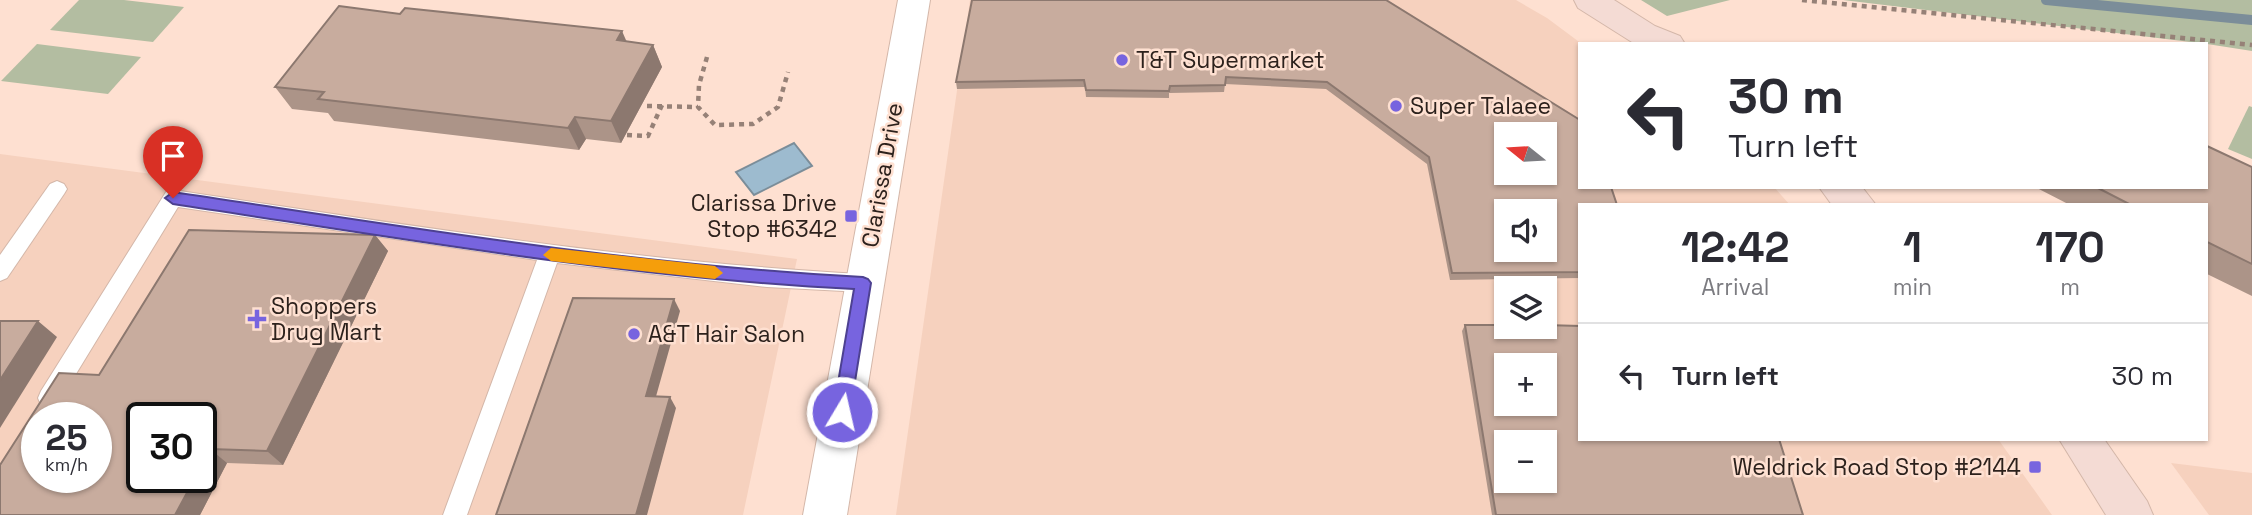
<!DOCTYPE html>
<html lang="en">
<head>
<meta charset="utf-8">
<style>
  :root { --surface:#fff; --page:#f2f2f3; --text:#2b2b33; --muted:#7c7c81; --line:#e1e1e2 }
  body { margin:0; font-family:"Space Grotesk",sans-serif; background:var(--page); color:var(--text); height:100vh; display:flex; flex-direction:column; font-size:26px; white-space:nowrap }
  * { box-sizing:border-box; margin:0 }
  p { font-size:23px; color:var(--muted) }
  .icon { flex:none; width:38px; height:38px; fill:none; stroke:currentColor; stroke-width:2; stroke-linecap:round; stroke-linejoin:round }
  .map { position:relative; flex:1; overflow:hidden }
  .drawer { position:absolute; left:1578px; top:203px; width:630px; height:238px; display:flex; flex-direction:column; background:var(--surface); border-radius:0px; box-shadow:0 2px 5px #0004 }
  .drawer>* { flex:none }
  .top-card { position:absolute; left:1578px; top:42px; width:630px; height:147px; border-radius:0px; box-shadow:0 2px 5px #0004; background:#fff; color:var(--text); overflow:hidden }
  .needle { width:46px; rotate:288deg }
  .controls { position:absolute; left:1494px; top:122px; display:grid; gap:14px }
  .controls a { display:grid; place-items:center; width:63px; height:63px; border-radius:0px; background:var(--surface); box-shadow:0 2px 5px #0004; font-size:35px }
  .speed { position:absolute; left:21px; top:402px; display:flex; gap:14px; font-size:35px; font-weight:700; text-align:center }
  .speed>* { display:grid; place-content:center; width:91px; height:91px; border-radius:50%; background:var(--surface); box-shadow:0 2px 5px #0004; line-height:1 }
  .speed small { font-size:18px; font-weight:400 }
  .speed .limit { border:4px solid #111; border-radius:10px; background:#fff; color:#111 }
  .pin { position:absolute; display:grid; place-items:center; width:60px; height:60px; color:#fff; margin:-72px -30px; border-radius:50% 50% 50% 0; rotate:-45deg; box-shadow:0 0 7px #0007 }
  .pin .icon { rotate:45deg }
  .me { position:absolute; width:77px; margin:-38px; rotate:9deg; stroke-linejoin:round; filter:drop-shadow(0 0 5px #0008) }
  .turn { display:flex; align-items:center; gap:24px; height:147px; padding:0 35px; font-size:32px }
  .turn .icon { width:91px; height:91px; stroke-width:2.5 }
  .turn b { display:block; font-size:49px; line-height:60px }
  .eta { display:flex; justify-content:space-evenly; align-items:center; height:119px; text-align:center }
  .eta b { font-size:42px; font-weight:700; line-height:49px }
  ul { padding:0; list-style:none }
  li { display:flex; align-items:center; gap:21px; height:105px; padding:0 35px; border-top:2px solid var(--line) }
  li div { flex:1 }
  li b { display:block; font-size:26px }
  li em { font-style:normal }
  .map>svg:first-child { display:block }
  .built { fill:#f6d1be; fill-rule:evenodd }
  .green { fill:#b3bda1 }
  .water { fill:#9dbbcf; stroke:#7b8d99; stroke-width:2 }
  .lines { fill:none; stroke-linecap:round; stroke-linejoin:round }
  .stream { stroke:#7b8d99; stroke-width:10 }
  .lane-casing { stroke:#d4b7a9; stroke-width:2 }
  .street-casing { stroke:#d4b7a9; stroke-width:2 }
  .secondary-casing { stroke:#d4b7a9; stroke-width:2 }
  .path { stroke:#968177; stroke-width:4.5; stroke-dasharray:5 5; stroke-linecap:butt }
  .lane { fill:#fff; fill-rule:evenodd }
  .street { fill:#fff; fill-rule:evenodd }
  .secondary { fill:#f4dbd4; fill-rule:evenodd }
  .wall { fill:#ac9488 }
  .shaded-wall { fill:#8c786f }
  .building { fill:#c8ac9e; stroke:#8c786f; stroke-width:2; fill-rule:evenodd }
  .route { fill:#7764df; stroke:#4d4191; stroke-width:2 }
  .slow { fill:#f59e0b }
  .poi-dot { fill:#7764df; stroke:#fee0d1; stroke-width:2.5 }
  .labels { text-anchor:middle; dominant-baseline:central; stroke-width:5; stroke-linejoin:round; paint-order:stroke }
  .poi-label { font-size:23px; fill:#2c211c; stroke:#fee0d1; text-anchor:start }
  .street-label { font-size:23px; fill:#2c211c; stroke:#fee0d1 }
</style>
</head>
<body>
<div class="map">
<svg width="2252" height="515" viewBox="0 0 2252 515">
  <rect width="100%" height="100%" fill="#fee0d1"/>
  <g class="built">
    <path d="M970,0H1516L1547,18L1582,44L1580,187H1774L1790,205H1580V439H1998L2052,515H896ZM1507,135H1545V173H1507ZM1507,212H1545V250H1507ZM1507,289H1545V327H1507ZM1507,366H1545V404H1507ZM1507,443H1545V481H1507Z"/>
    <path d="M0,154L797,259L743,515H0ZM37,418H96V478H37ZM142,418H201V478H142Z"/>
    <path d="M2171,463L2252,473V515H2209Z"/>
  </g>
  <g class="green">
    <path d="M79,0H124L184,7L153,42L50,30Z"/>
    <path d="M1641,0H1730L1667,16Z"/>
    <path d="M1843,0H2252V51L2207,44Z"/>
    <path d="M37,44L141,57L108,94L1,81Z"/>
    <path d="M2249,106L2252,107V159L2228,149Z"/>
  </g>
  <path class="water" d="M794,143L812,166L754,195L736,172Z"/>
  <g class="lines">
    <path class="stream" d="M2046,0L2252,20"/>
    <g class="lane-casing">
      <g id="lane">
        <path d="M57,181L64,184L67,189L64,194L7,278L0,281V255L50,184Z"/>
        <path d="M173,190C402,224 631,262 863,274L871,277L874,283L871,289L863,292L767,287L557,263L467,515H443L537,260L178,207L57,405L49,408L41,405L38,398L41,391L166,192Z"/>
      </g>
    </g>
    <g class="street-casing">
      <path id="street" d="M898,0H930L847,515H803Z"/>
    </g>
    <g class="secondary-casing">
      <g id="secondary">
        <path d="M1574,0H1614L1655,26L1680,36L1685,44H1635L1578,8Z"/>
        <path d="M1819,187H1862L1876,205H1832Z"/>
        <path d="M2059,439H2104L2147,501L2153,515H2106Z"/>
      </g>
    </g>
    <g class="path">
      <path d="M1802,0L2252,45"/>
      <path d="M707,57L699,85L698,107L715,125L753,124L778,107L788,72"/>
      <path d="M647,106L698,107"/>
      <path d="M627,135L648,136L662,105"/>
    </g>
    <use href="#lane" class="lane"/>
    <use href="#street" class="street"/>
    <use href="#secondary" class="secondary"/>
  </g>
  <g class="wall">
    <path d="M1386,0L1580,205V278L1450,280L1427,164L1326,89L1225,84L1224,92L1169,93V98L1086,97L1085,87L957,89L956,82Z"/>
    <path d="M626,41L653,45L662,67L621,143L586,139L579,150L334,121L328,113L292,109L275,87Z"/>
    <path d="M2252,167V296L2207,274V205H2070L2035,187H2207Z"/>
    <path d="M375,235L388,251L283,465L227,463L200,515H0L99,375Z"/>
    <path d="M1465,325L1580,439L1803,515H1492L1462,331Z"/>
  </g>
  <g class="shaded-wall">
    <path d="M622,31L632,54L617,40Z"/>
    <path d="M653,45L662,67L621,143L611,121Z"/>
    <path d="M575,117L586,139L579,150L568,128Z"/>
    <path d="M375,235L388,251L283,465L267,451Z"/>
    <path d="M674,299L680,311L653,407L646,396Z"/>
    <path d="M38,321L57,337L0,428V380Z"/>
    <path d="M670,397L676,408L647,515H636Z"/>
    <path d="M210,449L227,463L200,515H175L195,478H201V466Z"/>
  </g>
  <g class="building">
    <path d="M972,0H1386L1580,120V187H1611L1617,205H1580V272L1452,273L1429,157L1327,82L1226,77L1225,85L1170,86L1169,91L1086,90L1084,80L956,82ZM1507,135H1545V173H1507ZM1507,212H1545V250H1507Z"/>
    <path d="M339,6L400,14L405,8L622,31L617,40L653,45L611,121L575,117L568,128L318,99L324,92L275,87Z"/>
    <path d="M2207,146L2252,167V264L2207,242V205H2131L2096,187H2207Z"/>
    <path d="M189,230L375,235L267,451L210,449L201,466V418H142V478H195L175,515H0V465L59,373L99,375ZM37,418H96V478H37Z"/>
    <path d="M573,298L674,299L646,396L670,397L636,515H496Z"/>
    <path d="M0,321H38L0,380Z"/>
    <path d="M1465,325H1507V327H1545V325L1580,326V439H1779L1803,515H1496ZM1507,366H1545V404H1507ZM1507,443H1545V481H1507Z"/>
  </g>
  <path class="route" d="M173,192C402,226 631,265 863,277L868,279L871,283L850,412L848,417L842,420L836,417L833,412L854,289C625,278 399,238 173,204L165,198Z"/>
  <path class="slow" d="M551,248L715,266L723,273L715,279L551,261L543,255Z"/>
  <g class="poi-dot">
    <circle cx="1122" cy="60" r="7"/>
    <circle cx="1396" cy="106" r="7"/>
    <rect x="844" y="209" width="14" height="14" rx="3.5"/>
    <path d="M253.5 308.5h7v7h7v7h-7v7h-7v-7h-7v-7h7z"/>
    <circle cx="634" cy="334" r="7"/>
    <rect x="2028" y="460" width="14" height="14" rx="3.5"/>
  </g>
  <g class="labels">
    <g class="poi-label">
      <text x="1136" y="60">T&amp;T Supermarket</text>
      <text x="1410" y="106">Super Talaee</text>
      <text x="837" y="203" text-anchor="end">Clarissa Drive<tspan x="837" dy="26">Stop #6342</tspan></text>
      <text x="271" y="306">Shoppers<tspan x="271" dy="26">Drug Mart</tspan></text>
      <text x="648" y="334">A&amp;T Hair Salon</text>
      <text x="2021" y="467" text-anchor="end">Weldrick Road Stop #2144</text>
    </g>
    <g class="street-label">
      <text transform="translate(882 175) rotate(-80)">Clarissa Drive</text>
    </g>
  </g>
</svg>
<div class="controls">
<a><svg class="needle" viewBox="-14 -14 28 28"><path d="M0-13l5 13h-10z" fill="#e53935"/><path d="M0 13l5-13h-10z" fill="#7c7c81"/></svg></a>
<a><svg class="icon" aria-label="sound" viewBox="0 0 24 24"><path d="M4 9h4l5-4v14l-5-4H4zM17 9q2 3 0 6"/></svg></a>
<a><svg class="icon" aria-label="layers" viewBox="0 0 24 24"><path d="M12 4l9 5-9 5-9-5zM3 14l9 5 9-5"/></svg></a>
<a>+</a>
<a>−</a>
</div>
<div class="speed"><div>25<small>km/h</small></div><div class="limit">30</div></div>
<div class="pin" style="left:173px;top:198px;background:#d93025"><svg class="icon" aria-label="arrive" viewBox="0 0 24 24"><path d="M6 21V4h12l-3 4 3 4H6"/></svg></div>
<svg class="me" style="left:842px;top:412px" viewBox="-20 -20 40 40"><circle r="17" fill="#7764df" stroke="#fff" stroke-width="3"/><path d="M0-11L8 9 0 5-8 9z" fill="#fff"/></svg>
<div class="top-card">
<div class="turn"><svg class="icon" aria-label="left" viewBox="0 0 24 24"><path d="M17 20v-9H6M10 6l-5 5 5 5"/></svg><div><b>30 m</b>Turn left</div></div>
</div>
<section class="drawer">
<div class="eta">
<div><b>12:42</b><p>Arrival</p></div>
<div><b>1</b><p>min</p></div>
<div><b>170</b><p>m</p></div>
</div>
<ul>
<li><svg class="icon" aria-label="left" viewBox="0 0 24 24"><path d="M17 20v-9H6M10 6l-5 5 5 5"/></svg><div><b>Turn left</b></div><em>30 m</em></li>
</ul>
</section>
</div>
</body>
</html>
